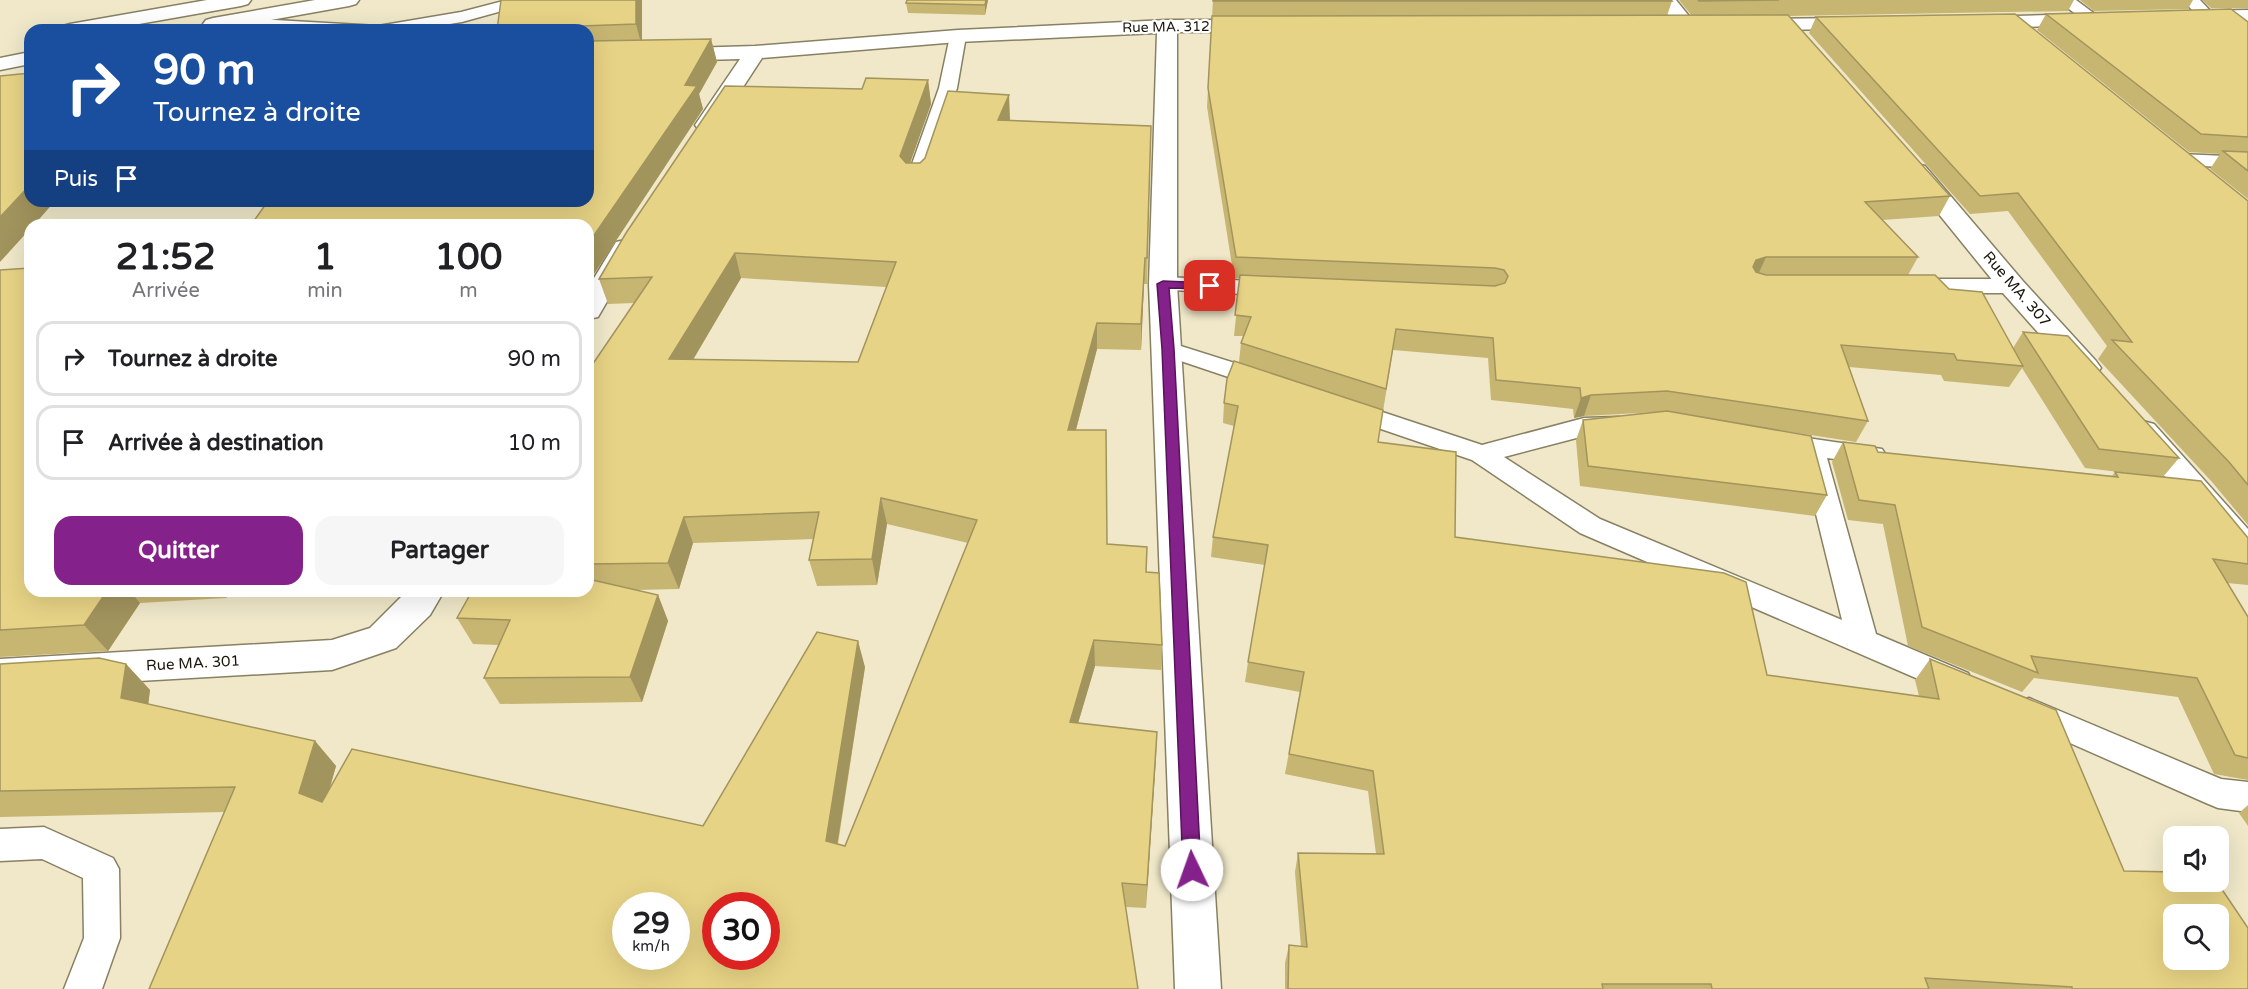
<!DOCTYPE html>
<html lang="fr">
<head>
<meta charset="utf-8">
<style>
  :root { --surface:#fff; --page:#f6f6f6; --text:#202124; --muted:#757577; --line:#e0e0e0; --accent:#85218a }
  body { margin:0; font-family:"Varela Round",sans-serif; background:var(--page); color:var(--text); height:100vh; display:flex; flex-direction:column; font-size:22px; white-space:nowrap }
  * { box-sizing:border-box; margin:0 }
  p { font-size:20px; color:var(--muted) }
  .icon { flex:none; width:33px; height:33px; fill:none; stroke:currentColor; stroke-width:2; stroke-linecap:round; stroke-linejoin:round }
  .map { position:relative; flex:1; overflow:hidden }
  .side { position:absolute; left:24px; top:219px; width:570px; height:378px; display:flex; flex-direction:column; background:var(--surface); border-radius:18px; box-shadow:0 6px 24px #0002 }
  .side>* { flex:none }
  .banner { position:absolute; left:24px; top:24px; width:570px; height:183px; border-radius:18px; box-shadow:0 6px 24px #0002; background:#1a4fa0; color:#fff; overflow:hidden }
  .buttons { position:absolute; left:2163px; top:826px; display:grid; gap:12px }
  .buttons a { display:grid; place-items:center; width:66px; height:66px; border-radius:12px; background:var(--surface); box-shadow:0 6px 24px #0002; font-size:30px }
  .speed { position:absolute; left:612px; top:892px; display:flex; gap:12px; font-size:30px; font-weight:700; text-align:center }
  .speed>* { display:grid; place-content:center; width:78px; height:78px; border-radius:50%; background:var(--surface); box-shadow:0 6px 24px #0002; line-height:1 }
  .speed small { font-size:15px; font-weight:400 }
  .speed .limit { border:9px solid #d22; background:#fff; color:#111 }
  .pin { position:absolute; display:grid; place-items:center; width:51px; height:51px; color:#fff; margin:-26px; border-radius:12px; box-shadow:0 3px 9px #0006 }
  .me { position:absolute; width:66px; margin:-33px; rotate:357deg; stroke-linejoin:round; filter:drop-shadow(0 0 4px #0008) }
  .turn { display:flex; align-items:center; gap:21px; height:126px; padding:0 30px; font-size:27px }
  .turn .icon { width:78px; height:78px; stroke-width:2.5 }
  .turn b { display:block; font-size:42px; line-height:51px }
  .then { display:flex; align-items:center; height:57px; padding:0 30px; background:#0003; gap:12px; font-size:22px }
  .eta { display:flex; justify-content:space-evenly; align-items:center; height:102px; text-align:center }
  .eta b { font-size:36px; font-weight:700; line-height:42px }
  .action { display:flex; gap:12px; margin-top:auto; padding:12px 30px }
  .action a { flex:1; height:69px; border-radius:18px; background:var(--accent); color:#fff; font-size:24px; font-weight:700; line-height:69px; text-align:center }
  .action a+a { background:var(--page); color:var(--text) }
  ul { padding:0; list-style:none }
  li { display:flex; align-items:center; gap:18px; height:75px; margin:0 12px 9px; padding:0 18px; border:3px solid var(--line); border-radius:18px }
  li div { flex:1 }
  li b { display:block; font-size:22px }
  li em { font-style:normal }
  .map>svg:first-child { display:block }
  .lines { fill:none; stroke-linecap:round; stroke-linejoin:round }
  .lane-casing { stroke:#888063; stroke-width:3 }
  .street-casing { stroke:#888063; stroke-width:3 }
  .highway-casing { stroke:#888063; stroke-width:3 }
  .lane { fill:#fff; fill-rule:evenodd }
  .street { fill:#fff; fill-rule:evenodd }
  .highway { fill:#fff; fill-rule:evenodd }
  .wall { fill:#c7b572; fill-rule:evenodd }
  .shaded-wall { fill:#a2945d }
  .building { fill:#e7d385; stroke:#a2945d; stroke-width:1.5; fill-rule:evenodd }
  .route { fill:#85218a; stroke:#56155a; stroke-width:1.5 }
  .labels { text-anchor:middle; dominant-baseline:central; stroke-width:4.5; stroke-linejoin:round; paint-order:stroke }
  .far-street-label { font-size:14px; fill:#19160b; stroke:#fff }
  .street-label { font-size:15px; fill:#19160b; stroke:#fff }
</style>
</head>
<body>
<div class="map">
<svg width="2248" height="989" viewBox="0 0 2248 989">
  <rect width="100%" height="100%" fill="#f0e8c9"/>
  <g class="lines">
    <g class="lane-casing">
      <g id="lane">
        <path d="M507,0H533L531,3L462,22L413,30H280L225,27L217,22L225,17L378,26L461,12Z"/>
        <path d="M2057,0H2076L2103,20L2101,24H2089Z"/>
        <path d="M2183,0H2200L2216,17L2208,22L2202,21Z"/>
        <path d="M958,31L964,32L966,36L957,88L927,178L924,182H910L907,178L939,88L950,36L952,32Z"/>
        <path d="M2181,154L2248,157V169L2174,164L2171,160L2174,156Z"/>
        <path d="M1163,277L1276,282L1284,284L1287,289L1284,294L1276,296L1155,289L1152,284L1155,279Z"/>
        <path d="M1911,279H2012L2020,281L2023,286L2020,291L2012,293H1911L1903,291L1900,286L1903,281Z"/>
        <path d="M1168,342L1276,376L1279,382L1276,388L1267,390L1160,354L1156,349L1160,344Z"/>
        <path d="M1346,400L1482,445L1584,418L1618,417L1627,419L1631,425L1627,431L1584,436L1504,457L1600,519L1842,620L1803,461L1806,455L1771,449L1767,443L1771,437L1780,434L1882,449L1886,455L1882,461L1873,464L1827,458L1876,634L1968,673L1973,682L1968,691L1957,695L1946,691L1580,533L1472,460L1337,414L1333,408L1337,402Z"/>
        <path d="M2029,698L2221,779L2248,782V812L2218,808L2206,803L2018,720L2013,711L2018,702Z"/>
        <path d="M44,827L113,858L119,869L120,938L102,989H64L84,938L83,878L42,859L0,861V829Z"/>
      </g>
    </g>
    <g class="street-casing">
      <g id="street">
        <path d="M1656,0H1676L1697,26L1694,30H1680Z"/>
        <path d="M2248,10V22L2197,23L2190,21L2187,17L2190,13L2197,11Z"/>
        <path d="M2085,14L2092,16L2095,20L2092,24L1981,29L1974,27L1971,23L1974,19L1981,17Z"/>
        <path d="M1857,18L1864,20L1867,24L1864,28L1750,31L1743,29L1740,25L1743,21L1750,19Z"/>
        <path d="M1167,20H1257L1264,22L1267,26L1264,30L1257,32H1177V284L1221,989H1175L1149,284L1157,33L958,42L762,58L715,130L707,132L699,130L695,125L740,59L588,63V51L755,46L958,30Z"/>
        <path d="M1916,164L1925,166L2022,280L2096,361L2101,368L2096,375L2086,377L2076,375L2002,292L1904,171L1907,166Z"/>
        <path d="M625,240L634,242L638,248L598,317L588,319V288L616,242Z"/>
        <path d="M2143,421L2154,424L2248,529V565L2236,561L2132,438L2127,431L2132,424Z"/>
        <path d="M407,591H444L430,615L396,648L332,670L0,689V659L332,640L370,628Z"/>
      </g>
    </g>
    <g class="highway-casing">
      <g id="highway">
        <path d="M207,0H251L248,4L241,6L105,30H60L63,26L70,24Z"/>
        <path d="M315,0H359L356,4L349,6L214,30L206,28L203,24L206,20L213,18Z"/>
        <path d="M30,52V64L0,70V58Z"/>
      </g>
    </g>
    <use href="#lane" class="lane"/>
    <use href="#street" class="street"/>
    <use href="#highway" class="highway"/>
  </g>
  <g class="wall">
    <path d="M642,0V40L711,39L717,62L699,94L703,109L588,283V30H497Z"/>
    <path d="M907,0H988L985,15L908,13L906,3Z"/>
    <path d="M1213,0L1672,1L1667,16H1692L1679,0H2074L2068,11L1788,16L1950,196L1939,216L1882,220L1918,257L1908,275L1949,289L2013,348L2023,332L2179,458L2163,477L2085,468L2022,368L2009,387L1944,381L1941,375L1849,367L1868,421L1856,442L1751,426L1827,495L1815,516L1580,486L1576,440L1583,420L1658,412L1584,416L1574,418L1573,409L1491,400L1488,358L1393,350L1378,442L1455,537L1767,675L1919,696L1915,680L1930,659L2124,871L2248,989H1285V963L1289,945L1301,947L1295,872L1298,853L1376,854L1368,791L1285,774L1300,692L1245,682L1248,662L1265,565L1211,557L1213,537L1234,426L1223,423L1224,403L1239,362L1241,343L1243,336H1234L1240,278H1234L1207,107Z"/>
    <path d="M2080,0H2193L2188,9L2094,11Z"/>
    <path d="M2202,0H2248V8H2211Z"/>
    <path d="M2046,14L2248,22V199L2210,169L2220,154L2189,152L2037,30Z"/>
    <path d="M1816,17L2248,201V525L2212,482L2098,359L2107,346L2008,211L1970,214L1809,33Z"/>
    <path d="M928,80L931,104L910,163H920L1010,119V120L1151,126L1147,284H1144L1141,350L1097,349L1076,430L1107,544L1146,572L1162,645L1161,670L1095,666L1078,723L1156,757L1146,908L1126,907L224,812L0,817V664H126L150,690L148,704L315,741L336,766L329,791L703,826L865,667L838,844L845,846L968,543L887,524L877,585L817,586L809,560L814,539L693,543L679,589L636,590L658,595L668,621L642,702L500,704L484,678L498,645L473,644L457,618L588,591V371L634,303L608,304L599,279L862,89ZM741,278L886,287L858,362L693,360Z"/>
    <path d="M0,270L30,591H229L226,598L140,603L108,651L0,657Z"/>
    <path d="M1843,442L1878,452L2112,476L2115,472L2248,564V585L2227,583L2248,617V780L2214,774L2178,697L2034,678L2022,692L1908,646L1883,524L1848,520L1832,462Z"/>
    <path d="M2248,805V826L2239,813Z"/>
  </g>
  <g class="shaded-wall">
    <path d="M636,0H642V47L636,24Z"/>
    <path d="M986,0H988L985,15V5Z"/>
    <path d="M711,39L717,62L699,94L703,109L588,283V244L685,85Z"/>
    <path d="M928,80L931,104L904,180L900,156Z"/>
    <path d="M1009,95L1010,119L1000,144L998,120Z"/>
    <path d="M30,185V201H55L34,225H30V229L0,262V217Z"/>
    <path d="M735,253L741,278L678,385L669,359Z"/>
    <path d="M1766,257L1757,277L1747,280L1756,260Z"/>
    <path d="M1145,258L1144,284L1141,350V324Z"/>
    <path d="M1097,323V349L1069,456L1068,430Z"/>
    <path d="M1591,395L1584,416L1574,418L1581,398Z"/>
    <path d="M881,498L887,524L877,585L872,559Z"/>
    <path d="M684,517L693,543L679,589L668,563Z"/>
    <path d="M107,591H130L140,603L108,651L84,625Z"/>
    <path d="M220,591H229L226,598Z"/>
    <path d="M658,595L668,621L642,702L630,677Z"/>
    <path d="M1094,640L1095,666L1071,747L1070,722Z"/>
    <path d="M858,641L865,667L834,865L826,841Z"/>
    <path d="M126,664L150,690L146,723L121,698Z"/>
    <path d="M1157,732L1156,757L1146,908L1147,885Z"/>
    <path d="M315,741L336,766L321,818L299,793Z"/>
  </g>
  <g class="building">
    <path d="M501,0H636V24L581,26L578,28L579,30H497Z"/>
    <path d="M907,0H986L985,5L906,3Z"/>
    <path d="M1213,0H1671L1672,1H1213Z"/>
    <path d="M1698,0H1779L1699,1Z"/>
    <path d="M2231,9L2248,22V137L2201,134L2046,14Z"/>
    <path d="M2015,14L2248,201V485L2229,462L2112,340L2132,342L2018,193L1980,196L1816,17Z"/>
    <path d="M1788,15L1950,196L1865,202L1918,257H1766L1756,260L1753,267L1756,272L1766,275H1935L1949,289L1982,292L2023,366L1957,360L1954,354L1841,345L1868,421L1667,391L1591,395L1581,398L1580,388L1496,380L1493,338L1396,329L1386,389L1241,343L1251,317L1235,315L1240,275L1495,286L1505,283L1508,276L1504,270L1495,268L1236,257L1208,88L1212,16Z"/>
    <path d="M711,39L685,85L697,86L588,244V225H251L268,201H588V41Z"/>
    <path d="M30,73V185L0,217V76Z"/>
    <path d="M866,78L928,80L900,156L906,163H920L925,158L948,91L1009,95L998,120L1151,126L1147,258H1145L1141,324L1097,323L1068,430H1106L1107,544L1147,547L1146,572L1159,573L1162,645L1094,640L1070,722L1157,732L1147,885L1122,883L1138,989H149L235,787L0,791V664L99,658L126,664L121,698L315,741L299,793L322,802L352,749L703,826L817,632L858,641L826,841L845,846L977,520L881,498L872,559L809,560L819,512L684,517L668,563L588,564V371L652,277L599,279L626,233L725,86L862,89ZM735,253L896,262L858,362L669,359ZM626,906H676V957H626ZM716,906H766V957H716Z"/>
    <path d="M2223,151L2248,152V171Z"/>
    <path d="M30,268V591H107L84,625L0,630V270Z"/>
    <path d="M2023,332L2068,336L2179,458L2099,449Z"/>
    <path d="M1234,361L1383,410L1378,442L1456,452L1455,537L1724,573L1746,582L1767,675L1939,699L1930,659L2056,710L2124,871L2174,872V882H2217L2248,928V989H2072V987L1925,978L1929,989H1712L1711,984H1602L1603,989H1288L1289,945L1307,947L1298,853L1384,854L1373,771L1289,754L1304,672L1248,662L1268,545L1213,537L1238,406L1224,403L1227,379ZM2174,915H2218V960H2174Z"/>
    <path d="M1667,411L1811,436L1827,495L1588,466L1583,420Z"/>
    <path d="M1843,442L1875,446L1878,452L2118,477L2115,472L2201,481L2248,538V564L2213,559L2248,617V758L2235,755L2197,678L2031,656L2038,673L1922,627L1895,505L1859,500Z"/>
    <path d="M588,579L658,595L630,677L484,678L510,620L457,618L472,591H588Z"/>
  </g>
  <path class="route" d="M1163,281L1210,283L1215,286L1210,289L1169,288L1174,349L1201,870L1198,876L1192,879L1186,876L1183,870L1162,349L1157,284Z"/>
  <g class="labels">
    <g class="far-street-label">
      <text transform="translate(1166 27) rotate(-1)">Rue MA. 312</text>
    </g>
    <g class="street-label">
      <text transform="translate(2017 289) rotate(49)">Rue MA. 307</text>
      <text transform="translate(193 663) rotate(-3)">Rue MA. 301</text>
    </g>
  </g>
</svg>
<div class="buttons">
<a><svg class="icon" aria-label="sound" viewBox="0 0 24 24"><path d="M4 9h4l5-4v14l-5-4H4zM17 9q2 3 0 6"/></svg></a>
<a><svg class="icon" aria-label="search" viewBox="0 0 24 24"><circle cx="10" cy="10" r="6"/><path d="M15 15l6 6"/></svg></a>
</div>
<div class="speed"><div>29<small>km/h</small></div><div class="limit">30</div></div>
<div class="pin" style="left:1210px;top:286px;background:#d93025"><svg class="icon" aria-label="arrive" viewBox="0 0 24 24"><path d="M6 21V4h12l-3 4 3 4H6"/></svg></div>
<svg class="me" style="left:1192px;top:870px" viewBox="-20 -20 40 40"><circle r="19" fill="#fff"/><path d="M0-13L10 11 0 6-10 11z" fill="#85218a"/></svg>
<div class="banner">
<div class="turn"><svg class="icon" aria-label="right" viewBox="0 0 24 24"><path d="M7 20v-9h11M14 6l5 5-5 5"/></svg><div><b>90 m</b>Tournez à droite</div></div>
<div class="then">Puis<svg class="icon" aria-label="arrive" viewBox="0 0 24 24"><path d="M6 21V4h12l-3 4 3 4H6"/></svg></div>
</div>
<section class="side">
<div class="eta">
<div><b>21:52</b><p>Arrivée</p></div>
<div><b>1</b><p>min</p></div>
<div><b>100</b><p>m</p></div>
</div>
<ul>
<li><svg class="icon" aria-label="right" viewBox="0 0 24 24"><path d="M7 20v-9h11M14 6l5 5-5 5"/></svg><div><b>Tournez à droite</b></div><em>90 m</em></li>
<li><svg class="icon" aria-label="arrive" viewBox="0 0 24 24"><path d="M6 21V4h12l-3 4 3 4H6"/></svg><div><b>Arrivée à destination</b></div><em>10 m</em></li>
</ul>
<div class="action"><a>Quitter</a><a>Partager</a></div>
</section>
</div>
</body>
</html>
